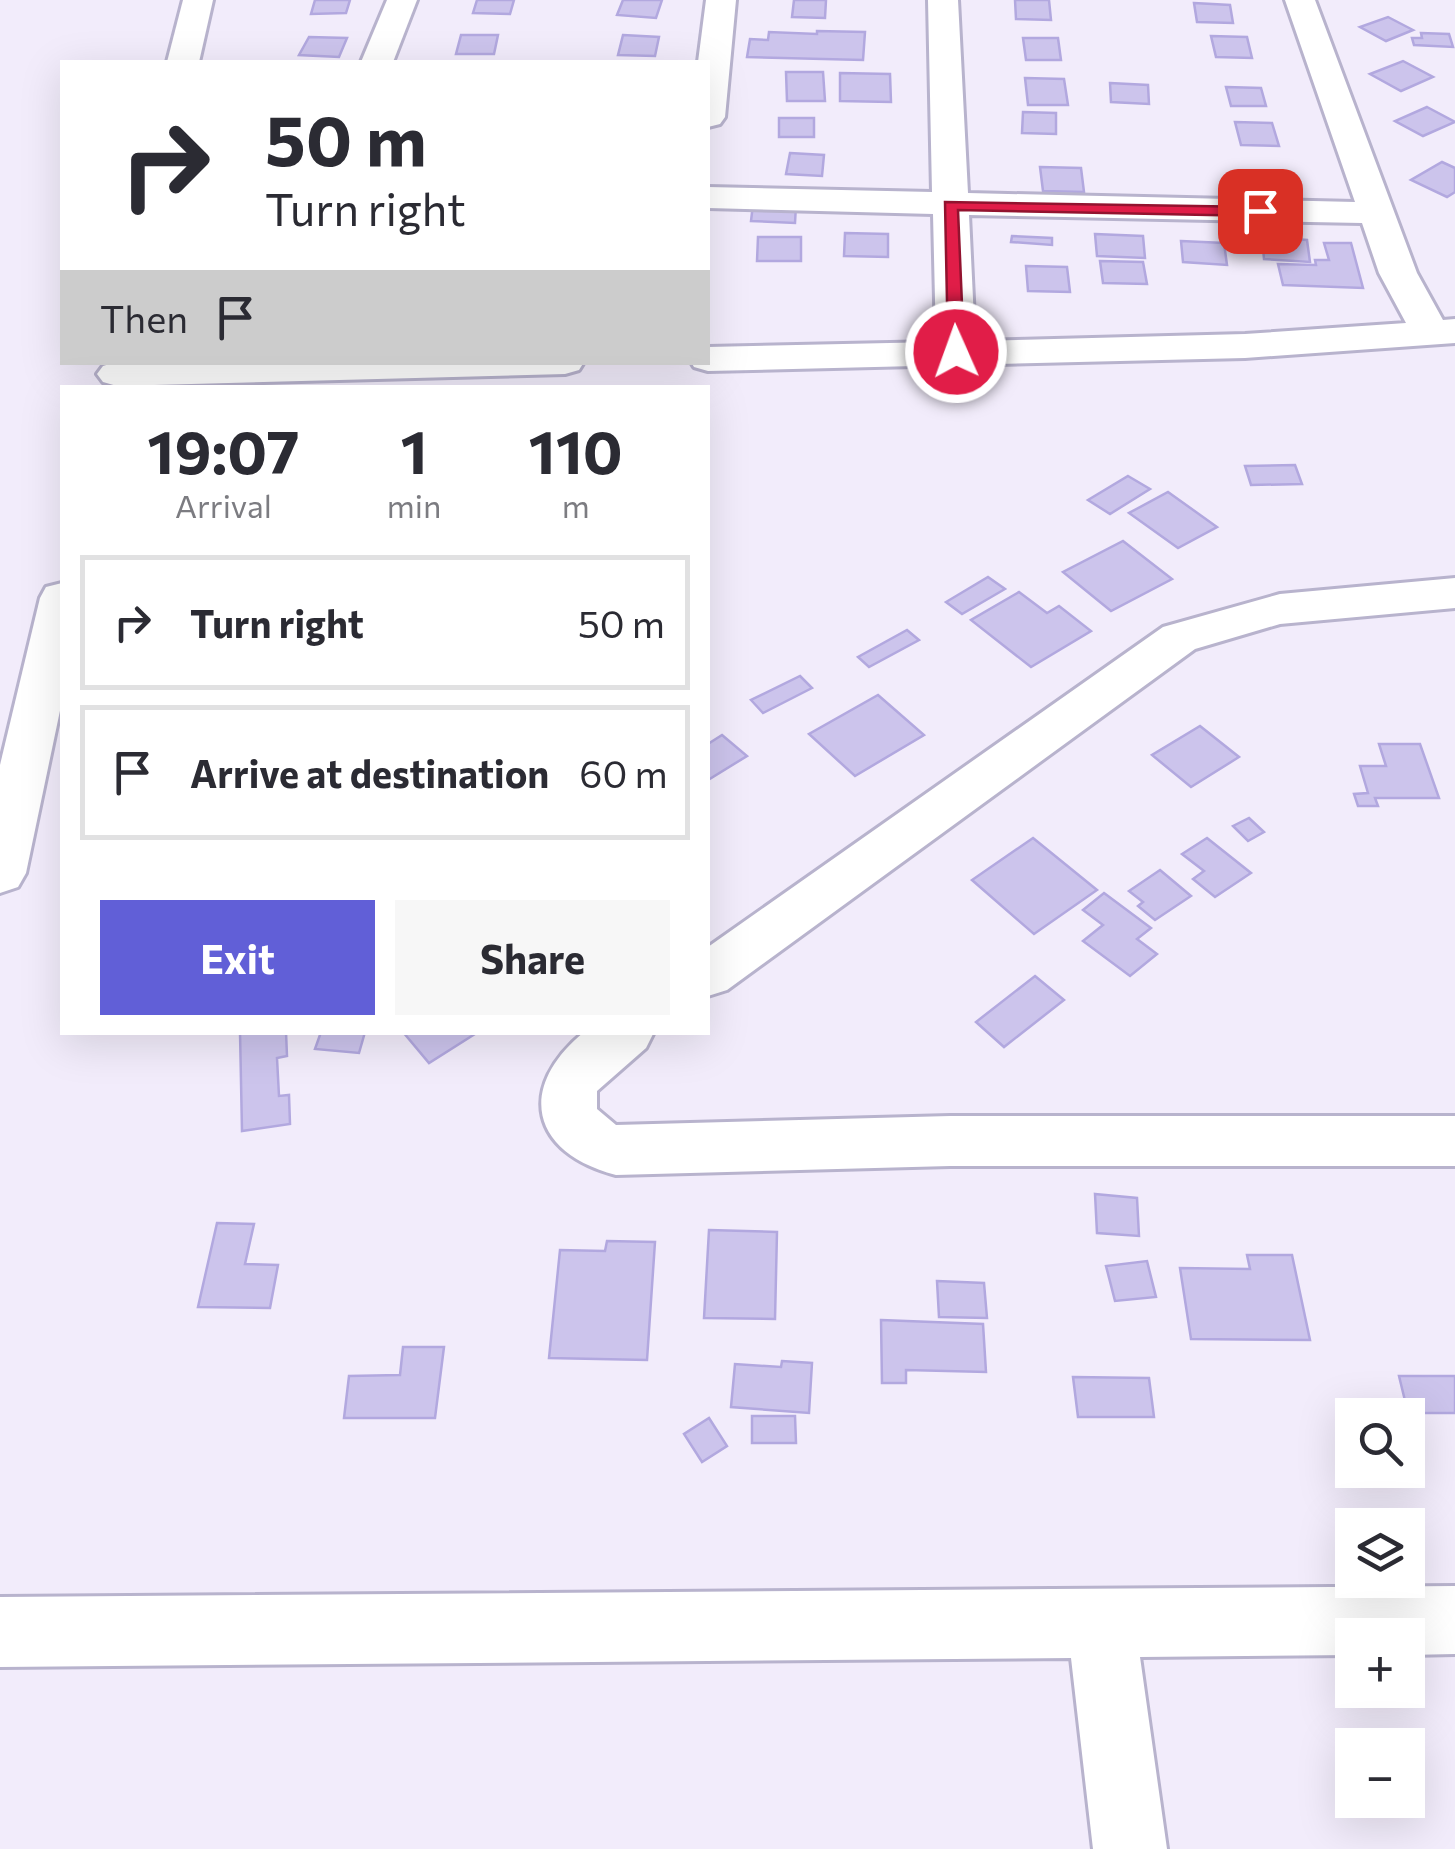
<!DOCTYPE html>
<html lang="en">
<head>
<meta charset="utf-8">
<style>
  :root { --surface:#fff; --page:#f7f7f7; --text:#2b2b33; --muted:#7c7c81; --line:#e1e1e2; --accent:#615fd7 }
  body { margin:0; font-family:Commissioner,sans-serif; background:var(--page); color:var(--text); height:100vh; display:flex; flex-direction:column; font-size:38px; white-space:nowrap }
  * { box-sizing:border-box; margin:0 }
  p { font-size:32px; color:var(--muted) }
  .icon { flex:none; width:55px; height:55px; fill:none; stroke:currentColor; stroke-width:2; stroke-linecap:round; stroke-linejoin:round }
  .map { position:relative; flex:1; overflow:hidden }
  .drawer { position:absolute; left:60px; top:385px; width:650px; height:650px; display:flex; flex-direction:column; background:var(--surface); border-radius:0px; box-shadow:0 10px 40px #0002 }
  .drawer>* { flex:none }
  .banner { position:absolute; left:60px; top:60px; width:650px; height:305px; border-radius:0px; box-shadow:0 10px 40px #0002; background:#fff; color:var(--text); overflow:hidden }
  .buttons { position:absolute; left:1335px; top:1398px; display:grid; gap:20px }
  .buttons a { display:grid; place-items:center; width:90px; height:90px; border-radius:0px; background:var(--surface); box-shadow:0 10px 40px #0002; font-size:50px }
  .pin { position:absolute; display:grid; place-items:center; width:85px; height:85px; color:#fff; margin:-42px; border-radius:20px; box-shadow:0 5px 15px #0006 }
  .me { position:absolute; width:110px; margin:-55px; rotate:358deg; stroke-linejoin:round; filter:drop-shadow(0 0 8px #0008) }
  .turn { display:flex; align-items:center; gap:35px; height:210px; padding:0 40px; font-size:45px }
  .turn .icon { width:130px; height:130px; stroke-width:2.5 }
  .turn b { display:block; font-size:70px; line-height:85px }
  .then { display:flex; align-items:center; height:95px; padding:0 40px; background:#0003; gap:20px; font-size:38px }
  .eta { display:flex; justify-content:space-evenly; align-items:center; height:170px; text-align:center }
  .eta b { font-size:60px; font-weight:700; line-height:70px }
  .cta { display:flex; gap:20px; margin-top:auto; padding:20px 40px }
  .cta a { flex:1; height:115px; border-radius:0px; background:var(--accent); color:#fff; font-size:40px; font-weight:700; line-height:115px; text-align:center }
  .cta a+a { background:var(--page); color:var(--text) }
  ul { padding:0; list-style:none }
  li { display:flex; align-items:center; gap:30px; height:135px; margin:0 20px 15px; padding:0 20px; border:5px solid var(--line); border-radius:0px }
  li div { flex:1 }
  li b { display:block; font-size:38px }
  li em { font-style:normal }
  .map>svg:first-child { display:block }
  .building { fill:#ccc4ec; stroke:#b2a8df; stroke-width:2.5 }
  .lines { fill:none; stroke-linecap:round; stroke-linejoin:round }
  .minor-casing { stroke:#b8b3cd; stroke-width:6 }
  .minor { fill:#fff; fill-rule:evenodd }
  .route { fill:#e11d48; stroke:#92132f; stroke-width:2.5 }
</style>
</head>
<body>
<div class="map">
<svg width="1455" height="1849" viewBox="0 0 1455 1849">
  <rect width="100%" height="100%" fill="#f2ecfb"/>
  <g class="building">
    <path d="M315,0H350L346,13L311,14Z"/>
    <path d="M477,0H514L510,14L473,13Z"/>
    <path d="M623,0H662L656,18L617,15Z"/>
    <path d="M794,0H826L825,18L792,17Z"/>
    <path d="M1015,0H1049L1051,20L1016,19Z"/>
    <path d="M1194,3L1230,5L1233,23L1197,22Z"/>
    <path d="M1388,17L1413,30L1386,41L1360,27Z"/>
    <path d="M817,31L865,32L863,60L747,57L750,39L768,40L769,32L817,34Z"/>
    <path d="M1421,33L1449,34L1453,47L1414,45L1412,38H1422Z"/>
    <path d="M461,35H498L494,54H456Z"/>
    <path d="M623,35L659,37L655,56L618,55Z"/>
    <path d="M1211,36L1247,37L1252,58L1216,57Z"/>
    <path d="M309,37L347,38L339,57L299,55Z"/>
    <path d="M1023,38H1058L1061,60H1026Z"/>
    <path d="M1403,61L1433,77L1401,91L1370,74Z"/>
    <path d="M786,72H823L825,101H787Z"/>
    <path d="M840,73L890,74L891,102L840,101Z"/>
    <path d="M1025,78L1064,79L1068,105H1028Z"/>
    <path d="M1110,83L1148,85L1149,104L1111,102Z"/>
    <path d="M1226,87L1261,88L1266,106H1231Z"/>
    <path d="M1427,107L1455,122L1423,136L1395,121Z"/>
    <path d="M1023,112L1056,113V134L1022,133Z"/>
    <rect x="779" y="118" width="35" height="19"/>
    <path d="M1235,122L1272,123L1279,146L1241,145Z"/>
    <path d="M790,153L824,155L822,176L786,174Z"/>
    <path d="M1442,162L1455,168V192L1447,197L1411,180Z"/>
    <path d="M1040,167L1081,168L1084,192L1043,191Z"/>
    <path d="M1278,172L1288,192L1248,194L1238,173Z"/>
    <path d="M753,204L796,205L795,223L751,221Z"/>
    <path d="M845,233L888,234V257L844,256Z"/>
    <path d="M1095,234L1143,236L1145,258L1097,256Z"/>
    <path d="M1012,236L1052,238V245L1011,242Z"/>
    <path d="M758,237H801V261H757Z"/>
    <path d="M1262,237L1307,240L1310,262L1264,259Z"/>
    <path d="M1181,241L1224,243L1227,265L1183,262Z"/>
    <path d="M1324,243H1351L1363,288L1283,285L1278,264L1316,265L1315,260H1329Z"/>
    <path d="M1100,261L1143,262L1147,284L1103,283Z"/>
    <path d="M1026,266L1067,267L1070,292L1028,291Z"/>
    <path d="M1295,465L1302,484L1251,485L1245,466Z"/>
    <path d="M1128,476L1150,489L1110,514L1088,500Z"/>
    <path d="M1168,492L1217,527L1178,548L1129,513Z"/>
    <path d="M1123,541L1172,579L1111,611L1063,572Z"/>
    <path d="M988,577L1005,589L962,614L946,602Z"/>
    <path d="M1019,592L1047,613L1059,606L1091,631L1031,667L971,620Z"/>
    <path d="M907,630L919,640L869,667L858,657Z"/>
    <path d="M800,676L812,688L763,713L751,700Z"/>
    <path d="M878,695L924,735L855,776L809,734Z"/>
    <path d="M1200,726L1239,757L1191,787L1152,755Z"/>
    <path d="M722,735L747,756L708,780V744Z"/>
    <path d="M1379,744H1420L1439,798H1375L1378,806H1358L1354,794L1368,793L1360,766H1386Z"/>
    <path d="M1249,818L1264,832L1248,841L1233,826Z"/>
    <path d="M1033,838L1097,890L1034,934L972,880Z"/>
    <path d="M1207,838L1251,873L1215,897L1193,879L1204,871L1182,854Z"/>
    <path d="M1160,870L1191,896L1155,920L1138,906L1143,902L1129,891Z"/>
    <path d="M1104,893L1151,928L1137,939L1157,954L1130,976L1083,941L1103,925L1083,910Z"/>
    <path d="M1035,976L1064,1000L1004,1047L976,1022Z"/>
    <path d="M240,1032H286L287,1056L277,1058L279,1096L289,1095L290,1124L242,1131Z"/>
    <path d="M321,1032H365L359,1053L315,1049Z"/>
    <path d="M403,1032H478L429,1063Z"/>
    <path d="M1095,1194L1137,1198L1139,1236L1097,1233Z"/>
    <path d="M217,1223L254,1224L245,1264L278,1265L270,1308L198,1307Z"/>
    <path d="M709,1230L777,1232L775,1319L704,1318Z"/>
    <path d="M607,1241L655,1242L647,1360L549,1358L560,1250L605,1251Z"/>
    <path d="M1247,1255H1292L1310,1340L1191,1339L1180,1268L1250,1269Z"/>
    <path d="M1147,1261L1156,1297L1115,1301L1106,1266Z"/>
    <path d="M937,1281L984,1283L987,1318L939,1317Z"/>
    <path d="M881,1320L983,1324L986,1372L906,1370V1383H882Z"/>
    <path d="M403,1347H444L435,1418H344L349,1376L400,1375Z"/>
    <path d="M782,1361L812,1363L809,1413L731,1407L735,1364L781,1367Z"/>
    <path d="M1399,1376H1455V1413H1408Z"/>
    <path d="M1073,1377L1149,1378L1154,1417H1078Z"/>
    <path d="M752,1416H795L796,1443H752Z"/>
    <path d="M709,1418L727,1446L702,1462L684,1434Z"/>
  </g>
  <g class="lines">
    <g class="minor-casing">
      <g id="minor">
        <path d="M183,0H213L199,62H167Z"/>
        <path d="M387,0H417L393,62H361Z"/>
        <path d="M706,0H736L725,117L720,124L708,127V62H698Z"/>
        <path d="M928,0H958L968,193L1355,202L1285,0H1315L1417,273L1443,320L1455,319V343L1245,358L708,371L694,367L691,362H708V347L936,342L933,214L708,208V187L932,192ZM969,215L1362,223L1379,273L1406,323L1245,334L975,341Z"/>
        <path d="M116,362H584L579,370L565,374L117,386L103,382L97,374L103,366Z"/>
        <path d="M1455,578V608L1280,624L1195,649L727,990L708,996V947L1163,627L1280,594Z"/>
        <path d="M62,583V701L26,873L18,887L0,893V765L40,598L46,587Z"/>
        <path d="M584,1032H654L646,1048L597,1091V1109L616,1125L950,1116H1455V1166H950L616,1175C531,1153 516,1088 584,1032Z"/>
        <path d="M1455,1586V1654L1408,1655V1635H1352V1655L1140,1657L1167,1849H1093L1071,1658L0,1667V1597Z"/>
      </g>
    </g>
    <use href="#minor" class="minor"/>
  </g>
  <path class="route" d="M945,202L1260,207L1268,211L1260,216L958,210L964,352L956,357L948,352Z"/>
</svg>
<div class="buttons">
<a><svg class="icon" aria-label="search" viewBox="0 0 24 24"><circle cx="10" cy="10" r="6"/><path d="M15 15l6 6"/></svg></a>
<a><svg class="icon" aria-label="layers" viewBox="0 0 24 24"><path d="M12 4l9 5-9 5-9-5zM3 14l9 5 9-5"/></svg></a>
<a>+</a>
<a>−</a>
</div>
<div class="pin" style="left:1260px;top:211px;background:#d93025"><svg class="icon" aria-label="arrive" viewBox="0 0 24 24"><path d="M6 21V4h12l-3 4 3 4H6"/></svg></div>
<svg class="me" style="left:956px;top:352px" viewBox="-20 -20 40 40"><circle r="17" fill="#e11d48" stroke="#fff" stroke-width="3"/><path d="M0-11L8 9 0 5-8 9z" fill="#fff"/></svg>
<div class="banner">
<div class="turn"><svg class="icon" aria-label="right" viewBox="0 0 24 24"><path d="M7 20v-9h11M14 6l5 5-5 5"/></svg><div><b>50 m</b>Turn right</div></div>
<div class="then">Then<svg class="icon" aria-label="arrive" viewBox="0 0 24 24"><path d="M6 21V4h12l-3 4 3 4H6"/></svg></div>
</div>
<section class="drawer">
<div class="eta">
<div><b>19:07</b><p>Arrival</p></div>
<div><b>1</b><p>min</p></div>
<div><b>110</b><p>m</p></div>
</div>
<ul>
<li><svg class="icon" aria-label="right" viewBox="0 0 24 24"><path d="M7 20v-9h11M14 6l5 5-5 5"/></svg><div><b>Turn right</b></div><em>50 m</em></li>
<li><svg class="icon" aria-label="arrive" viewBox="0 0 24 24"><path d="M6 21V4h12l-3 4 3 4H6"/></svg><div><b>Arrive at destination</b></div><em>60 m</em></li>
</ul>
<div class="cta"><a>Exit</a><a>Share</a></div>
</section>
</div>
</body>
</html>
